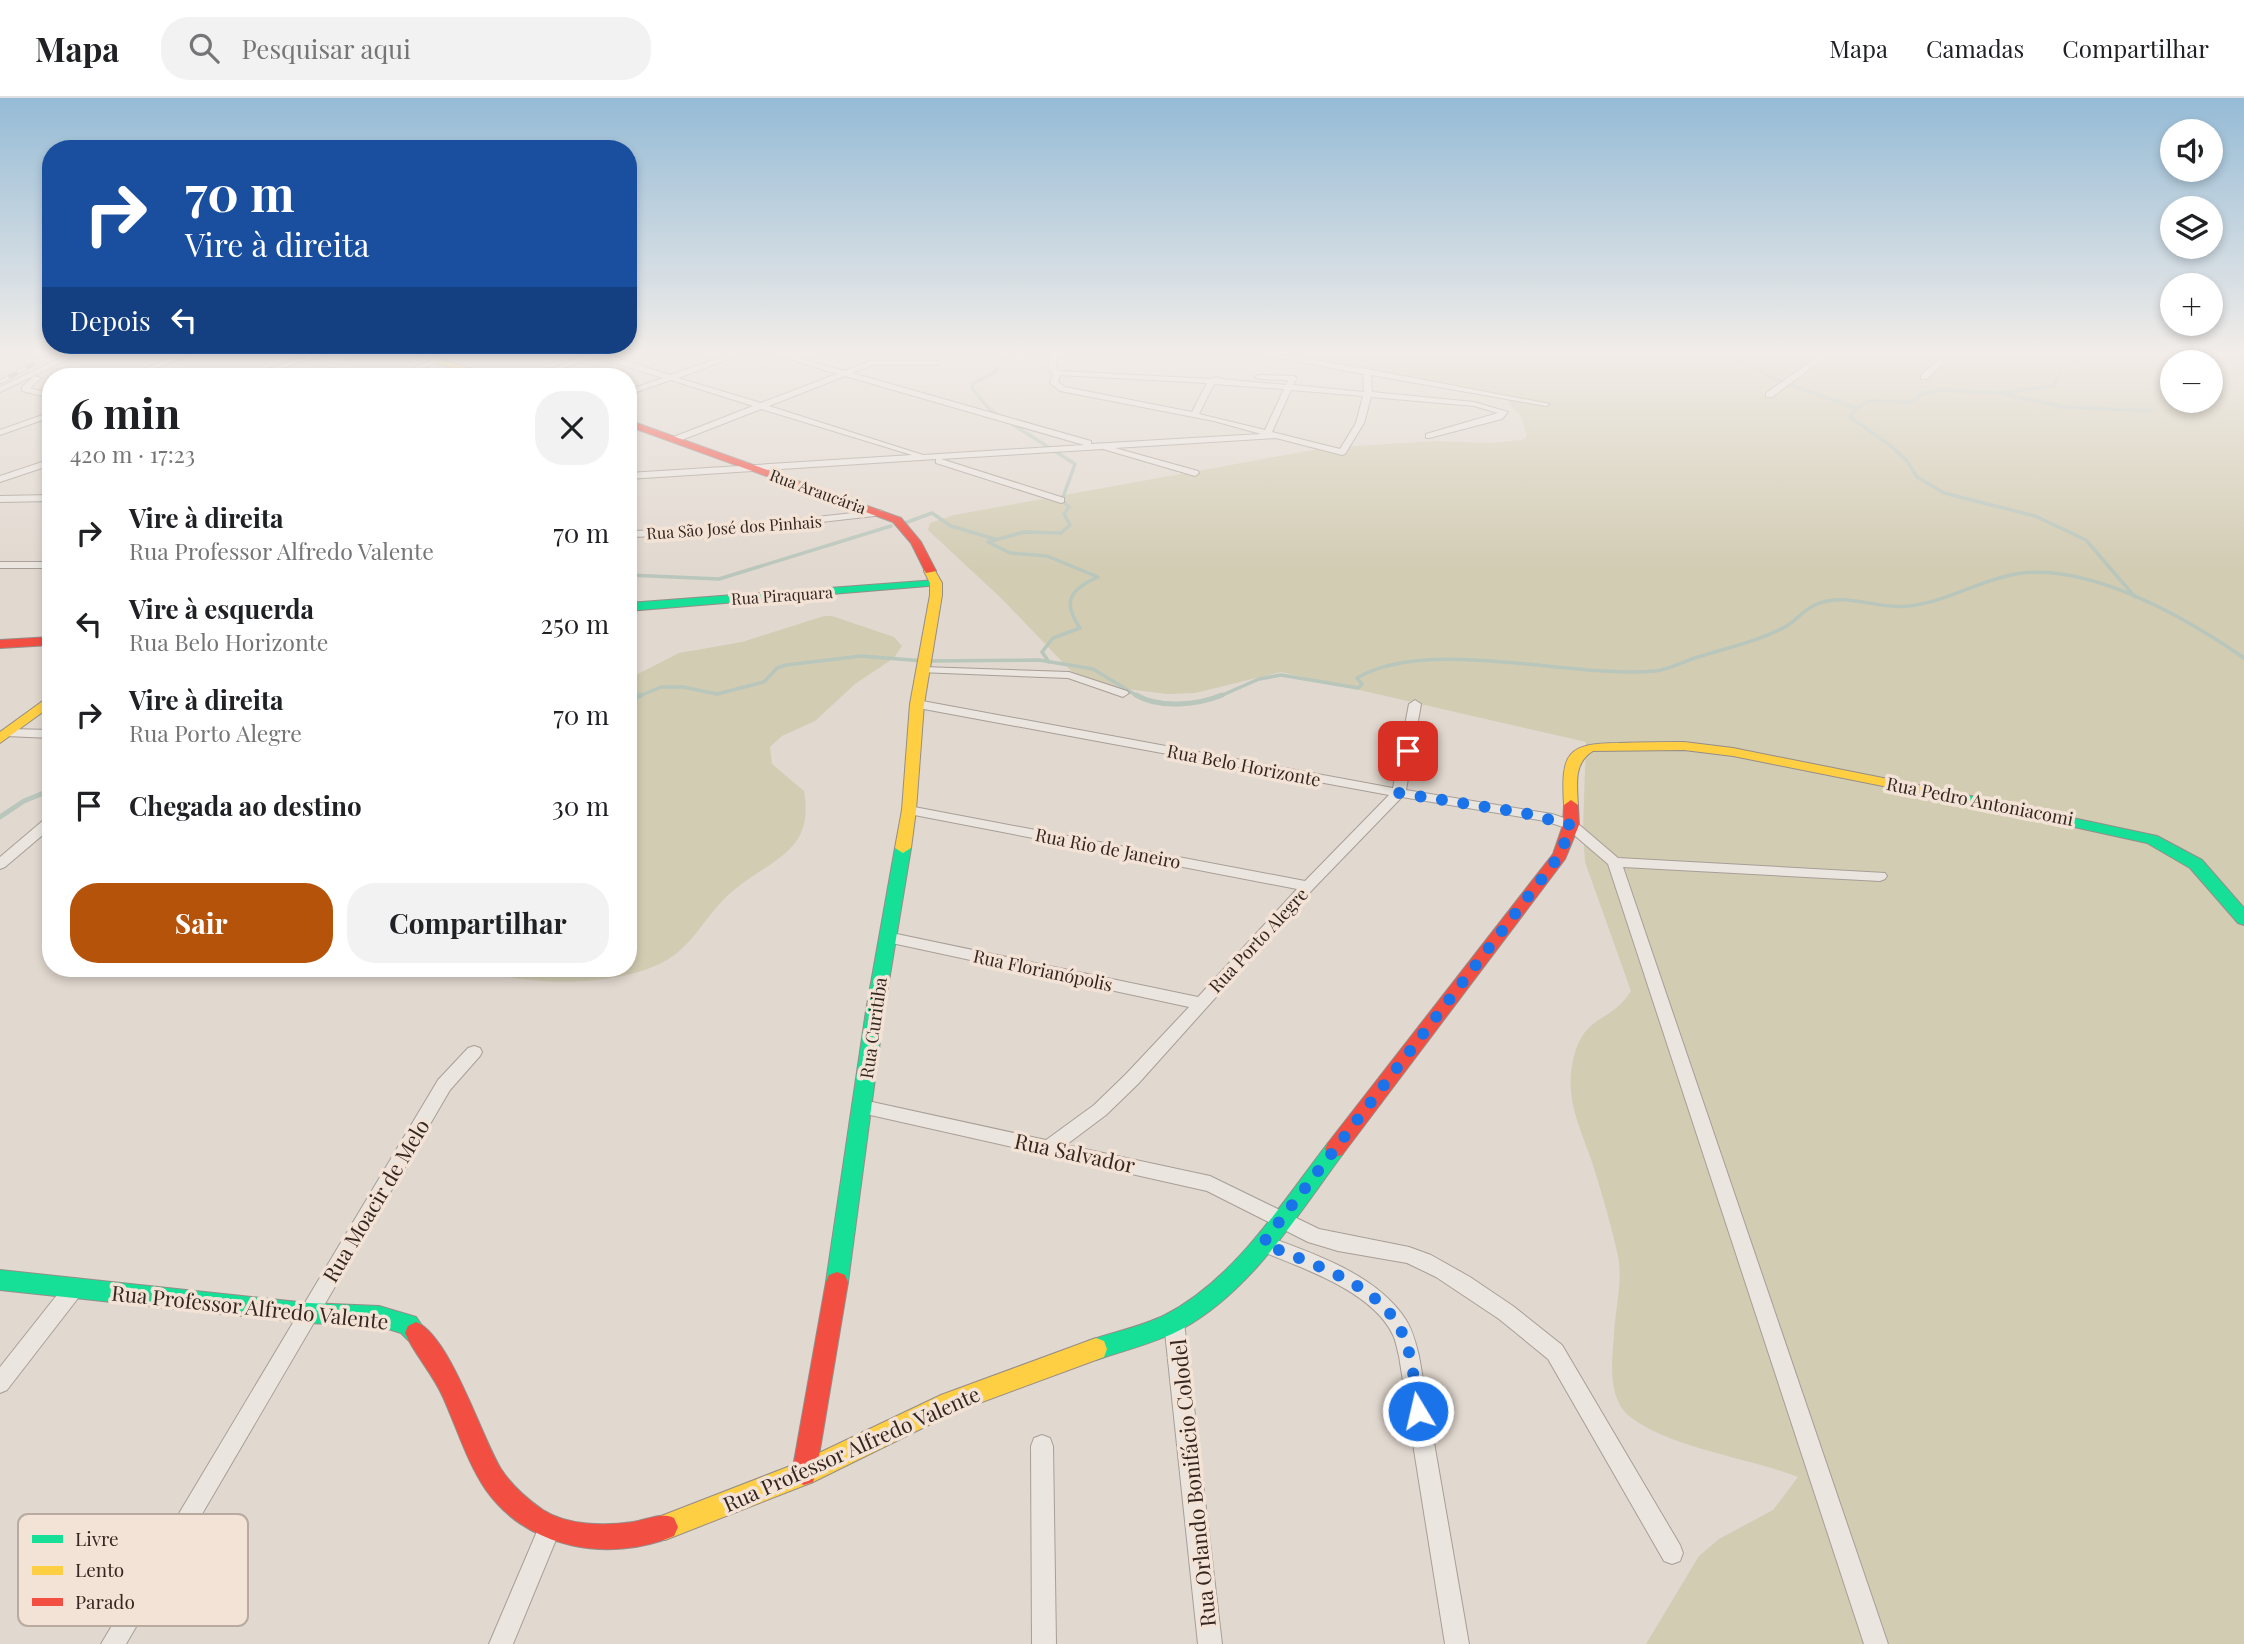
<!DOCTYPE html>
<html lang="pt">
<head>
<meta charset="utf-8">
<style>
  :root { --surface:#fff; --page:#f2f2f2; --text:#202124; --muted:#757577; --line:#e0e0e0; --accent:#b45309 }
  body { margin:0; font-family:"Playfair Display",serif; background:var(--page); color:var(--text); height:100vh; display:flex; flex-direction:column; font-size:26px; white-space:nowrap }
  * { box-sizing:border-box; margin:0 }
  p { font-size:23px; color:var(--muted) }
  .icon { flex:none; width:38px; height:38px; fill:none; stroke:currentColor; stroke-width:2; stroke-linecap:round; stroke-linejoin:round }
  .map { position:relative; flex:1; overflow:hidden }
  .details { position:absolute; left:42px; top:270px; width:595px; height:609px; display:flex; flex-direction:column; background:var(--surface); border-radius:28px; box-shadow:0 4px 10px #0003 }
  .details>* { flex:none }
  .hud { position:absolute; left:42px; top:42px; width:595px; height:214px; border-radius:28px; box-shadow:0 4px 10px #0003; background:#1a4fa0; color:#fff; overflow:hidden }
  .tools { position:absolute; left:2160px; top:21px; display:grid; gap:14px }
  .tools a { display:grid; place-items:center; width:63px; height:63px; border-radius:50%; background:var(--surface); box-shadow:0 4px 10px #0003; font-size:35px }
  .pin { position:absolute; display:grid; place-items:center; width:60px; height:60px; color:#fff; margin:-30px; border-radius:14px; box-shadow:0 4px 10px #0006 }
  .me { position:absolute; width:77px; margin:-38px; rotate:351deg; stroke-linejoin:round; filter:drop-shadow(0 0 5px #0008) }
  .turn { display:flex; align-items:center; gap:24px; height:147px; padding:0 28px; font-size:32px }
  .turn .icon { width:91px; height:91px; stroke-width:2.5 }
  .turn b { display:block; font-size:49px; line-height:60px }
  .then { display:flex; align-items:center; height:66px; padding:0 28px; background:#0003; gap:14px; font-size:26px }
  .round { display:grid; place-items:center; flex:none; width:74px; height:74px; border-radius:28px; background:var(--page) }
  .head { display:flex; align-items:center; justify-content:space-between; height:119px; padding:0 28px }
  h1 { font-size:42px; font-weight:700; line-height:52px }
  .primary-button { display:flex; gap:14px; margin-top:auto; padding:14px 28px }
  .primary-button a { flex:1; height:80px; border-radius:28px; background:var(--accent); color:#fff; font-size:28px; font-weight:700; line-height:80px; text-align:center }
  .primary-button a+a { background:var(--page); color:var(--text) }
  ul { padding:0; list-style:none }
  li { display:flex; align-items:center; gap:21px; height:91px; padding:0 28px }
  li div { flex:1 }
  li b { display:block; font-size:26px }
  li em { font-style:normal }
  header { display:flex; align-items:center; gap:42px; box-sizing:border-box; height:98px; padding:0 35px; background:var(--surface); border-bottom:2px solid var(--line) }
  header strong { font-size:33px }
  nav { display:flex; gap:38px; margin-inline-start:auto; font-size:24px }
  .search { width:490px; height:63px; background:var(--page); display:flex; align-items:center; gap:18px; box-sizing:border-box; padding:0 24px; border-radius:28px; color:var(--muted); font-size:26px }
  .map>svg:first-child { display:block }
  .green { fill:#d2ccb3; fill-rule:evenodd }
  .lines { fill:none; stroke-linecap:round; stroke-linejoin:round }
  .stream-far1 { stroke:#b9c6bb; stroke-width:3.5 }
  .stream { stroke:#b9c6bb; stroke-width:5 }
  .street-casing { stroke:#a79e97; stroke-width:2 }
  .fast-casing { stroke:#968d88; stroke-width:2 }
  .slow-casing { stroke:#968d88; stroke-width:2 }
  .jam-casing { stroke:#968d88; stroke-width:2 }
  .street { fill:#eae5df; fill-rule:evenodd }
  .fast { fill:#16e098; fill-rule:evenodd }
  .slow { fill:#ffcf43; fill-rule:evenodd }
  .jam { fill:#f24e42; fill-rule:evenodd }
  .rail-casing { stroke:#aaa49f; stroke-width:5 }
  .rail { stroke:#f2e3d6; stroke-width:3.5; stroke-dasharray:10; stroke-linecap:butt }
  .route { stroke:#1a73e8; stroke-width:12; stroke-dasharray:0 21.6 }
  .labels { text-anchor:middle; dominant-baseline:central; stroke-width:7; stroke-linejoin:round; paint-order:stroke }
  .far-street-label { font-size:16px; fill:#352620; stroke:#f2e3d6 }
  .street-label { font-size:18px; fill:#352620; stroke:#f2e3d6 }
  .near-street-label { font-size:21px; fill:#352620; stroke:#f2e3d6 }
  .key { fill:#f2e3d6; stroke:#b9aa9f; stroke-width:2 }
  .key-label { font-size:19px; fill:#352620 }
</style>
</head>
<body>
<header>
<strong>Mapa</strong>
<div class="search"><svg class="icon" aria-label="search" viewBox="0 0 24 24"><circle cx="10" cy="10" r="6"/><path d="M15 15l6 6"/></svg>Pesquisar aqui</div>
<nav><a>Mapa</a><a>Camadas</a><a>Compartilhar</a></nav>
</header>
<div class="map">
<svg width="2244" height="1546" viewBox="0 0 2244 1546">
  <rect width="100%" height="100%" fill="#e1d8cf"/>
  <g class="green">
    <path d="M1271,255H2244V1546H1646L1699,1458L1719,1441L1773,1412L1798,1379C1750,1360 1669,1350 1629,1318C1607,1299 1612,1262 1614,1237C1615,1213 1623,1182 1618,1158C1611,1126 1601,1092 1591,1061C1580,1030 1566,1002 1572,968C1582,913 1608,929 1631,893L1585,764L1583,732L1586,644L1281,574L1195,595L1167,596L1102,588L1071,573L1002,501L928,432L930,425L954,417L1324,350L1435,343L1491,345L1521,342L1527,338L1521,319L1501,296ZM2172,264H2210V303H2172Z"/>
    <path d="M824,518H832L894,539L902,548L894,560L855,586L815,623L782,638L770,649L772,666L804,693C815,754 771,761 734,792C710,811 697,841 673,858C628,890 526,890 477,870H628V581L679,555L742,544Z"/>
  </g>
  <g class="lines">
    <g class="stream-far1">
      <path d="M1012,255L994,275L973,285L972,290L990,312L1075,366L1062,402L1069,409L1064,416L1070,427L1061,435L1024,434L988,444L1010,455L1047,458L1098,479C1071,491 1061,503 1080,530L1053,540L1042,554L1049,564"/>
      <path d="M1723,255L1786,286L1857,310"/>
      <path d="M2102,255L2062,269L2054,288L2000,295L1939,292L1922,296L1910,304L1868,303L1855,312L1850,319L1891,348L1907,363L1917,379L1944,395L2035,418L2086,442L2135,499"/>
      <path d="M316,278L362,255"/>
      <path d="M2006,297L2064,309L2151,313"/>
      <path d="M905,425L932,415L951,428L995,441"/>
      <path d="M628,477L719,481L891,428"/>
      <path d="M637,599L661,589H683L717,596L764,584L777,570L786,567L861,558L924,563L1039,562L1093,571L1139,599"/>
      <path d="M1218,599L1259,581L1281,577L1358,590L1362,586L1357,580C1429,538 1572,581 1655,573C1669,572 1682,564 1695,560C1726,550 1757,544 1785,529C1796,523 1803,512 1815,507C1846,493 1876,512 1909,508C1946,504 1978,483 2015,476C2089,464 2185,519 2244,560"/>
    </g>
    <g class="stream">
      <path d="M1136,597C1160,611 1198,607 1222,597"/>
      <path d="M628,602L641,597"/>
      <path d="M0,719L24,703L51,692"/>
    </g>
    <g class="street-casing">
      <g id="street">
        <path d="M71,255H81L0,294V289Z"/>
        <path d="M181,255H192L137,278H127Z"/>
        <path d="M316,255H328L258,278H247Z"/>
        <path d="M413,255H424L443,263L402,278H391L432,263Z"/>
        <path d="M586,255H603L670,277L734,255H745L678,280L761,305L837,276L769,255H781L844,273L871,263H936L940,265L939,267H872L852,275L1091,343V346L1261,336L1214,323L1060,293L1050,285L1053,276L1048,271L1051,255H1059L1056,270L1059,273L1211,281L1217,279L1221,281L1286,287L1288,282L1259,281L1255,279L1259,277L1293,278L1297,280L1293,287L1364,294L1363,276L1254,255H1271L1367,271L1550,306L1546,308L1371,277L1372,294L1474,304L1508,314L1502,321L1429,340H1426V336L1498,315L1474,308L1371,299L1364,325L1345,356L1342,357L1276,340L1115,350L1198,373L1199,375L1195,378L1103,351L941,361L1064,400V404L1061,405L936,365V361L628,381V375L912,357L761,311L674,345L670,342L671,340L753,308L671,282L628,297V292L663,280L595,259L540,278H530L588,257ZM1060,277L1207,285L1192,314L1065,289L1058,284ZM845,278L1084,347L923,357L769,308ZM1214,286L1284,291L1265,332L1199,316ZM1291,292L1363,298L1356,325L1340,351L1272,334Z"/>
        <path d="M1823,255H1832L1772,299H1766V295Z"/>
        <path d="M1947,255H1955L1927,281H1921V277Z"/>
        <path d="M34,278L41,280L30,290L51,296V300L22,293V289Z"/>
        <path d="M51,314V319L0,337V332Z"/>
        <path d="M51,361V367L0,384V378Z"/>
        <path d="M51,397V403L0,404V398Z"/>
        <path d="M880,412L885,415L883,417L708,437L628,439V433L708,431Z"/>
        <rect x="0" y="464" width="51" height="6"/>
        <path d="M923,569L1069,574L1127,593L1129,595L1123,599L1068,580L919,574L917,572Z"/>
        <path d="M917,602L1393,690L1409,606L1415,602L1421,606L1406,692L1552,716L1576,724L1618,760L1885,775L1887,778L1885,781L1880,783L1623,769L1888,1546H1864L1608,766L1566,730L1545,723L1402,699L1313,791L1138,986L1106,1017L1066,1047L1210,1078L1319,1131L1409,1149L1431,1157L1470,1179L1513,1208L1562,1247L1680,1447L1683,1455L1680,1463L1672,1466L1664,1463L1548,1261L1499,1221L1436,1179L1407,1165L1338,1153L1308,1144L1207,1093L857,1014L854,1009L857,1004L863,1002L1046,1042L1094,1007L1126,976L1189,909L887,844L882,843L880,839L882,835L887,834L1198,899L1297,791L909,716L904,715L902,712L904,709L909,708L1305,783L1389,697L913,609L911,606Z"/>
        <path d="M10,631L51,632V640L6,638L4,635Z"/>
        <path d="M51,719V730L5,769L0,771V759L46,720Z"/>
        <path d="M474,948L480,950L482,954L480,958L450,992L126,1546H101L438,982L468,950Z"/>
        <path d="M1263,1137C1312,1155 1377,1176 1406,1222C1413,1233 1416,1246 1419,1258L1469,1546H1445L1399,1258C1397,1251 1396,1243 1393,1237C1372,1192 1299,1169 1256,1151L1254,1145L1256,1139Z"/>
        <path d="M75,1180L82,1183L85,1189L82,1195L7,1292L0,1295V1269L68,1183Z"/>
        <path d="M1174,1215L1181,1217L1184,1224L1222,1546H1198L1164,1224L1167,1217Z"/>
        <path d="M1042,1337L1050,1340L1053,1348L1056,1546H1032L1031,1348L1034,1340Z"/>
        <path d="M549,1421L557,1424L560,1432L513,1546H489L541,1424Z"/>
      </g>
    </g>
    <g class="fast-casing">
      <g id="fast">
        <path d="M936,482L940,483V487L628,513V505Z"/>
        <path d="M1933,690L2157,738L2202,762L2244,810V827L2238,825L2190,770L2147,745L1928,697L1926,694Z"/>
        <path d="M903,745L911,750L884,913L848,1184L845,1191L837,1194L829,1191L826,1184L866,913L895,750Z"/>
        <path d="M1335,1043L1342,1045L1345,1051L1342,1057C1296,1119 1252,1192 1182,1231C1156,1245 1125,1252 1096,1262L1088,1259L1085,1251L1088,1243C1113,1234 1141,1229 1165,1217C1235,1181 1281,1106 1328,1045Z"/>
        <path d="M0,1172L308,1205L379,1208L416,1219L427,1235L424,1242L416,1246L408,1242L401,1235L379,1228L308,1225L0,1192Z"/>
      </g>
    </g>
    <g class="slow-casing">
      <g id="slow">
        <path d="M439,261L489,276L490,278H478L436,265L435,263Z"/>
        <path d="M930,470L934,471L942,485V497L924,606L916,712L911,750L903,755L895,750L902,712L910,606L930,497V485L924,473Z"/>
        <path d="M51,597V608L0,645V634Z"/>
        <path d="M1684,644L1733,650L1933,690L1940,694L1933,698L1733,658L1684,652L1593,653C1573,665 1577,687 1578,707L1571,712L1564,707C1561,656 1566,645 1619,645C1640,644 1662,644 1684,644Z"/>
        <path d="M1096,1240L1104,1243L1107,1251L1104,1259L955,1314L813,1384L665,1442L656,1438L652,1429L656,1420L798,1365L941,1297Z"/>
      </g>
    </g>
    <g class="jam-casing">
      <g id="jam">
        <path d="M628,322L901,420L921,444L936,473L926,475L911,445L893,424L628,328Z"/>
        <path d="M51,539V547L0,550V542Z"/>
        <path d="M1571,702L1578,707L1579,727L1565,761L1342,1057L1335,1059L1328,1057L1325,1051L1328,1045L1553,756L1563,727L1564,707Z"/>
        <path d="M837,1174L845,1177L848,1184L816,1375L813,1384L804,1387L795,1384L792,1375L826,1184L829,1177Z"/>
        <path d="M416,1224C450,1238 481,1338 501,1371C512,1388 527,1401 543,1412C568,1428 605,1428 633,1424C647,1422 661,1414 674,1420L678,1429L674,1438C609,1465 528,1451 486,1392C467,1364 457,1330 443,1299C433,1276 415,1257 405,1235L408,1228Z"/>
      </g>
    </g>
    <use href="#street" class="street"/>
    <use href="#fast" class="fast"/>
    <use href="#slow" class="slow"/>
    <use href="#jam" class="jam"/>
    <g class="rail-casing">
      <path id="rail" d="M0,284L53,255"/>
    </g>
    <use href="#rail" class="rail"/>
  </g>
  <linearGradient id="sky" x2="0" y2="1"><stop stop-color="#95bbd6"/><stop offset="0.54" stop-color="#f2ede9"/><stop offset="1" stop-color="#f2ede9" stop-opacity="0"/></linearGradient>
  <rect width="2244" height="472" fill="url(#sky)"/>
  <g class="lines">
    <path class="route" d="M1408,653L1399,695L1524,715L1571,727L1560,757L1263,1145C1308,1166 1373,1182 1399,1229C1413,1253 1414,1286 1418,1313"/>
  </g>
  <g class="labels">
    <g class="far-street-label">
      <text transform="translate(818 393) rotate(20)">Rua Araucária</text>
      <text transform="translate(734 429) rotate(-4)">Rua São José dos Pinhais</text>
      <text transform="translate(782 497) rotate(-4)">Rua Piraquara</text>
    </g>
    <g class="street-label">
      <text transform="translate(1244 667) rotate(11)">Rua Belo Horizonte</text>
      <text transform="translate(1980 703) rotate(11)">Rua Pedro Antoniacomi</text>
      <text transform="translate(1108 750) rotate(11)">Rua Rio de Janeiro</text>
      <text transform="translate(1258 842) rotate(-47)">Rua Porto Alegre</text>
      <text transform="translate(1043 872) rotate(12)">Rua Florianópolis</text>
      <text transform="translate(873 930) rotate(-82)">Rua Curitiba</text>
    </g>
    <g class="near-street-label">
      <text transform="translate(1075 1054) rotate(12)">Rua Salvador</text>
      <text transform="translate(375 1102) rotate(-59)">Rua Moacir de Melo</text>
      <text transform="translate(250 1208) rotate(6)">Rua Professor Alfredo Valente</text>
      <text transform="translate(851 1350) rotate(-24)">Rua Professor Alfredo Valente</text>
      <text transform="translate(1192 1385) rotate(-96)">Rua Orlando Bonifácio Colodel</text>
    </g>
  </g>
  <rect x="18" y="1416" width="230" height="112" rx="10" class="key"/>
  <rect x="32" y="1437" width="31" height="8" fill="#16e098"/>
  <rect x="32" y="1468" width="31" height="9" fill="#ffcf43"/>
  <rect x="32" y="1500" width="31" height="8" fill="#f24e42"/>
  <g class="key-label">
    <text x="75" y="1448">Livre</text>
    <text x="75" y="1479">Lento</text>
    <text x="75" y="1511">Parado</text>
  </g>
</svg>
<div class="tools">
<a><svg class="icon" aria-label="sound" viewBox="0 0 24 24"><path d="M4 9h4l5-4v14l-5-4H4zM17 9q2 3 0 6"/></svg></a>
<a><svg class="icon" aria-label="layers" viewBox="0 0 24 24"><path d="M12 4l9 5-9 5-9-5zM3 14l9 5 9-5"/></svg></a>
<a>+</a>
<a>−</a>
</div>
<div class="pin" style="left:1408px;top:653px;background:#d93025"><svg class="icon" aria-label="arrive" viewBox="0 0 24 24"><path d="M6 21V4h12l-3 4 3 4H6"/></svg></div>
<svg class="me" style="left:1418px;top:1313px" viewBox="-20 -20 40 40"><circle r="17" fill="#1a73e8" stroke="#fff" stroke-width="3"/><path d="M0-11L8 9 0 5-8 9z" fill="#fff"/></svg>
<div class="hud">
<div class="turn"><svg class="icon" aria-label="right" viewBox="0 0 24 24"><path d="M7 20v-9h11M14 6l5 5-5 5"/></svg><div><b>70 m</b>Vire à direita</div></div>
<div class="then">Depois<svg class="icon" aria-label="left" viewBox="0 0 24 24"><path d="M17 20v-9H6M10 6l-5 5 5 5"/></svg></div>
</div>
<section class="details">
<div class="head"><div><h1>6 min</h1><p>420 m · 17:23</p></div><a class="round"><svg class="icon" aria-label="close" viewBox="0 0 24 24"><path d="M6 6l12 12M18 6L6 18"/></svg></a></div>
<ul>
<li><svg class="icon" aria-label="right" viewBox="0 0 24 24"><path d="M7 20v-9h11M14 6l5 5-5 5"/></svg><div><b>Vire à direita</b><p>Rua Professor Alfredo Valente</p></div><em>70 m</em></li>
<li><svg class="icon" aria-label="left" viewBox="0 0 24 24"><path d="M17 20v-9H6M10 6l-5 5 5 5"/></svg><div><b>Vire à esquerda</b><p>Rua Belo Horizonte</p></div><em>250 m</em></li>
<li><svg class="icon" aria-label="right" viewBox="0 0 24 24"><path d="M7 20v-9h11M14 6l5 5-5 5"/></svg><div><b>Vire à direita</b><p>Rua Porto Alegre</p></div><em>70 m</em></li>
<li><svg class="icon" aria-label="arrive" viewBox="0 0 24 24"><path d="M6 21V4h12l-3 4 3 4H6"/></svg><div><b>Chegada ao destino</b></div><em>30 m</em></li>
</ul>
<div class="primary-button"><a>Sair</a><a>Compartilhar</a></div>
</section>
</div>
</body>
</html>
